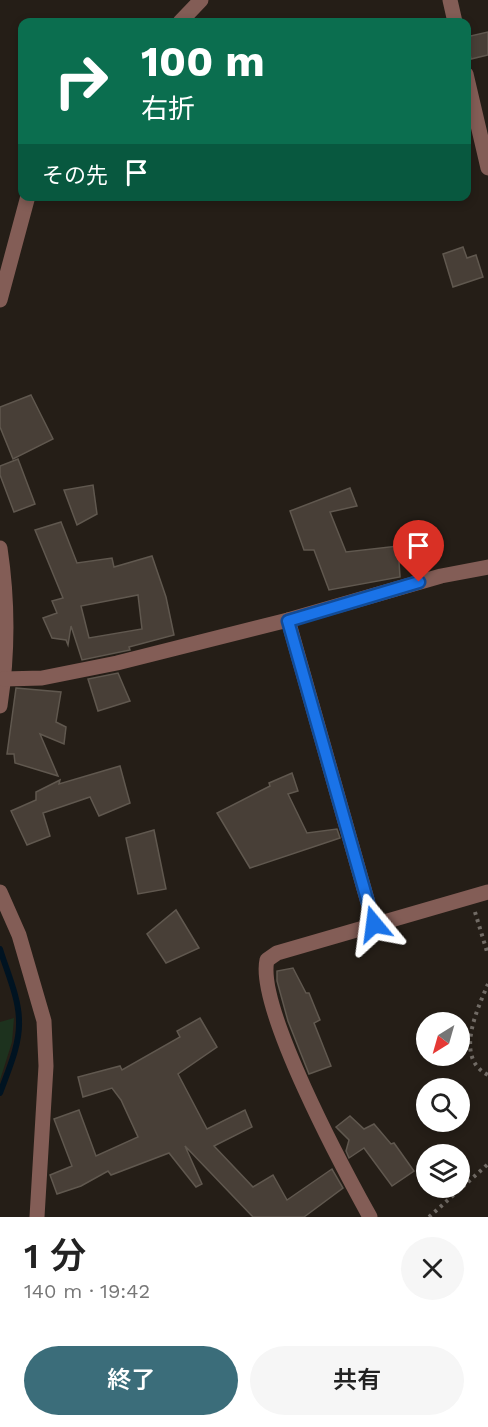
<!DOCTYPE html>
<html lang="ja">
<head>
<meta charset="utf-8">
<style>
  :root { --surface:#fff; --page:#f6f6f6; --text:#222; --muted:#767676; --accent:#3b6d7a }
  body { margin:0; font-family:"Work Sans","Noto Sans JP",sans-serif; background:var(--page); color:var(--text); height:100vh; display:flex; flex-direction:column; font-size:22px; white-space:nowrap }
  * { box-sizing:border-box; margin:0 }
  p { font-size:20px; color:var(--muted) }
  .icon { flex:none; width:33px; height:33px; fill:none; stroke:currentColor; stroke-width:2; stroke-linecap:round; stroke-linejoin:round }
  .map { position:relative; height:1217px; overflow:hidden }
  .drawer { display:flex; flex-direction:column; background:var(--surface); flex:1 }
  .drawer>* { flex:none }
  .top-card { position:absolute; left:18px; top:18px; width:453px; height:183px; border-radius:12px; box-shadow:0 3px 9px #0003; background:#0b6e4f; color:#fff; overflow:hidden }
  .needle { width:39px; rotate:217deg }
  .controls { position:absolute; left:416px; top:1012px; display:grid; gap:12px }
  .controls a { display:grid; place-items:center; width:54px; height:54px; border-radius:50%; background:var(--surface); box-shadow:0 3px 9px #0003; font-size:30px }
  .pin { position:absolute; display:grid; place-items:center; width:51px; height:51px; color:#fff; margin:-62px -26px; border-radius:50% 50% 50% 0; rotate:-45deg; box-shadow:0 0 6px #0007 }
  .pin .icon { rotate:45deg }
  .me { position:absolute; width:66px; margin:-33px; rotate:344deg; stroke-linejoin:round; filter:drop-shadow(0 0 4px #0008) }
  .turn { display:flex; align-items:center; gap:21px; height:126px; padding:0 24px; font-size:27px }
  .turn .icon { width:78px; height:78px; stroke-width:2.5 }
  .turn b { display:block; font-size:42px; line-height:51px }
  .then { display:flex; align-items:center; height:57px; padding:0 24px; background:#0003; gap:12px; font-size:22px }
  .round { display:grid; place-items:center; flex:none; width:63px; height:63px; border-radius:32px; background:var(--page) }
  .overview { display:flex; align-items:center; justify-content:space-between; height:102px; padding:0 24px }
  h1 { font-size:36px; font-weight:600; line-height:45px }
  .primary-button { display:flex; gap:12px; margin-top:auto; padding:12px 24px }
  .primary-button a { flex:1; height:69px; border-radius:36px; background:var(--accent); color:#fff; font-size:24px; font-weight:600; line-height:69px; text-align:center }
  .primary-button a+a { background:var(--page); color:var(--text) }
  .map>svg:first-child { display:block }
  .green { fill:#1d321e }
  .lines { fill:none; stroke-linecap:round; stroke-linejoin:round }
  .stream { stroke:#001321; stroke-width:6 }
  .building { fill:#483f37; stroke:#60584f; stroke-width:1.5; fill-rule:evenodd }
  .path { stroke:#716b65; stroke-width:4; stroke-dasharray:3 4.5; stroke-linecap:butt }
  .minor { stroke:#835d56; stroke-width:15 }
  .route-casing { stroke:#114b97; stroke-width:15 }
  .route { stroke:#1a73e8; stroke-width:10 }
</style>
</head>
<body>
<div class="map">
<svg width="488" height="1217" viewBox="0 0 488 1217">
  <rect width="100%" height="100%" fill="#251e17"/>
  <path class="green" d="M14,1018L12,1042L0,1080V1022Z"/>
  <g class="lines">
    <path class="stream" d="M0,949C7,972 19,998 19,1021C20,1045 8,1071 0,1093"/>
  </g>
  <g class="building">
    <path d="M488,32V55L471,59L466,37Z"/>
    <path d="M463,247L467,258L476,255L483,277L453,287L443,254Z"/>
    <path d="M31,395L53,439L13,459L0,427V407Z"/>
    <path d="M18,459L35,504L14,512L0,475V466Z"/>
    <path d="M93,485L97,514L77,525L64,490Z"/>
    <path d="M350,488L357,506L330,512L346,552L398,546L400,577L329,590L314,550H304L290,511Z"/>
    <path d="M61,522L77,563L112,558L114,567L152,556L166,597L174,635L129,647L130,650L82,660L71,626L68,645L66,640L52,638L43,618L57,613L52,601L63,598L35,530ZM138,595L142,629L89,638L81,606Z"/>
    <path d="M118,673L130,701L98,711L88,679Z"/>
    <path d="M16,688L61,692L56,722L66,727L64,744L40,734L58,776L15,763L14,754H7Z"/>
    <path d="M120,766L130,803L99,816L90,797L43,813L50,836L27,845L11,811L36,800V792L60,780L59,784Z"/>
    <path d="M292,773L298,791L288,794L307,833L337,829L340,838L250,868L217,813L270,786L269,783Z"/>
    <path d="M154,830L166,889L138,894L126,838Z"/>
    <path d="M176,910L199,948L166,963L147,934Z"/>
    <path d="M293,968L306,993H309L320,1020L314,1023L331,1066L309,1074L288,1021L277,981V971Z"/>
    <path d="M200,1018L217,1047L178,1074L207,1129L245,1110L252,1127L214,1146L253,1187L273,1175L287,1200L332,1169L343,1188L304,1217H253L185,1146L202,1184L196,1187L169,1153L111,1175L108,1171L81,1186L57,1194L50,1175L72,1166L54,1119L79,1110L96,1156L138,1137L121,1100L112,1088L83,1097L78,1077L120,1066L122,1070L180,1037L177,1031Z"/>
    <path d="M350,1116L364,1129L374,1124L391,1144L394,1143L414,1171L392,1186L364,1148L349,1158L346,1151L349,1140L336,1127Z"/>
  </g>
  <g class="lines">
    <g class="path">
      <path d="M475,912L488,955"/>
      <path d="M488,984C477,1010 454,1058 488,1075"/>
      <path d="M429,1217L488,1164"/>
    </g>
    <g class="minor">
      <path d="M450,0L455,22"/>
      <path d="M180,22L201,0"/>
      <path d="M466,74L488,168"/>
      <path d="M0,300L28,196"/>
      <path d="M0,548C8,601 8,653 0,706"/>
      <path d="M288,620L374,924"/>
      <path d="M4,679L42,678L117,663L288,620L441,576L488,567"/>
      <path d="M0,892L19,935L44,1021L46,1066L37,1217"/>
      <path d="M370,1217C344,1170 256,1007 267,960L277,953L488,892"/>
    </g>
  </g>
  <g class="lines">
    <g class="route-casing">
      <path id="route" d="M374,924L288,621L419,582"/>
    </g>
    <use href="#route" class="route"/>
  </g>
</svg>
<div class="controls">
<a><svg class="needle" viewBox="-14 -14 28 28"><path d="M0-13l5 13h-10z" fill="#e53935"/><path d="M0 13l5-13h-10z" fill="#767676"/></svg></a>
<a><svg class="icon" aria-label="search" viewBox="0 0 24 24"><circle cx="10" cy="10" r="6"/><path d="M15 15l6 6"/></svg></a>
<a><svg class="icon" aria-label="layers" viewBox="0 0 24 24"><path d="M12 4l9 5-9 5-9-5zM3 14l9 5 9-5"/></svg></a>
</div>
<div class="pin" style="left:419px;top:582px;background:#d93025"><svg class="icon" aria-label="arrive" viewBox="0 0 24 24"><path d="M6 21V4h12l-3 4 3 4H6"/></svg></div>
<svg class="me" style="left:374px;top:924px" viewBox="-20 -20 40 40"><path d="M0-17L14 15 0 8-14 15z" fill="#1a73e8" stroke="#fff" stroke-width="4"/></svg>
<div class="top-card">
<div class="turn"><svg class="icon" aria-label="right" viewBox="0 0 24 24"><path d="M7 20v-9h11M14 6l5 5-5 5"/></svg><div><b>100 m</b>右折</div></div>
<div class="then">その先<svg class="icon" aria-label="arrive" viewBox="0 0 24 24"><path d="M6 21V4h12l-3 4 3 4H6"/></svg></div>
</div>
</div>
<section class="drawer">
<div class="overview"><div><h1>1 分</h1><p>140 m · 19:42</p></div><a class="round"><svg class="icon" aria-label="close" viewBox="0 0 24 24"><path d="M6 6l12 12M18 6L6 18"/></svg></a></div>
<div class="primary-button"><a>終了</a><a>共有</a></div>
</section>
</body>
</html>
